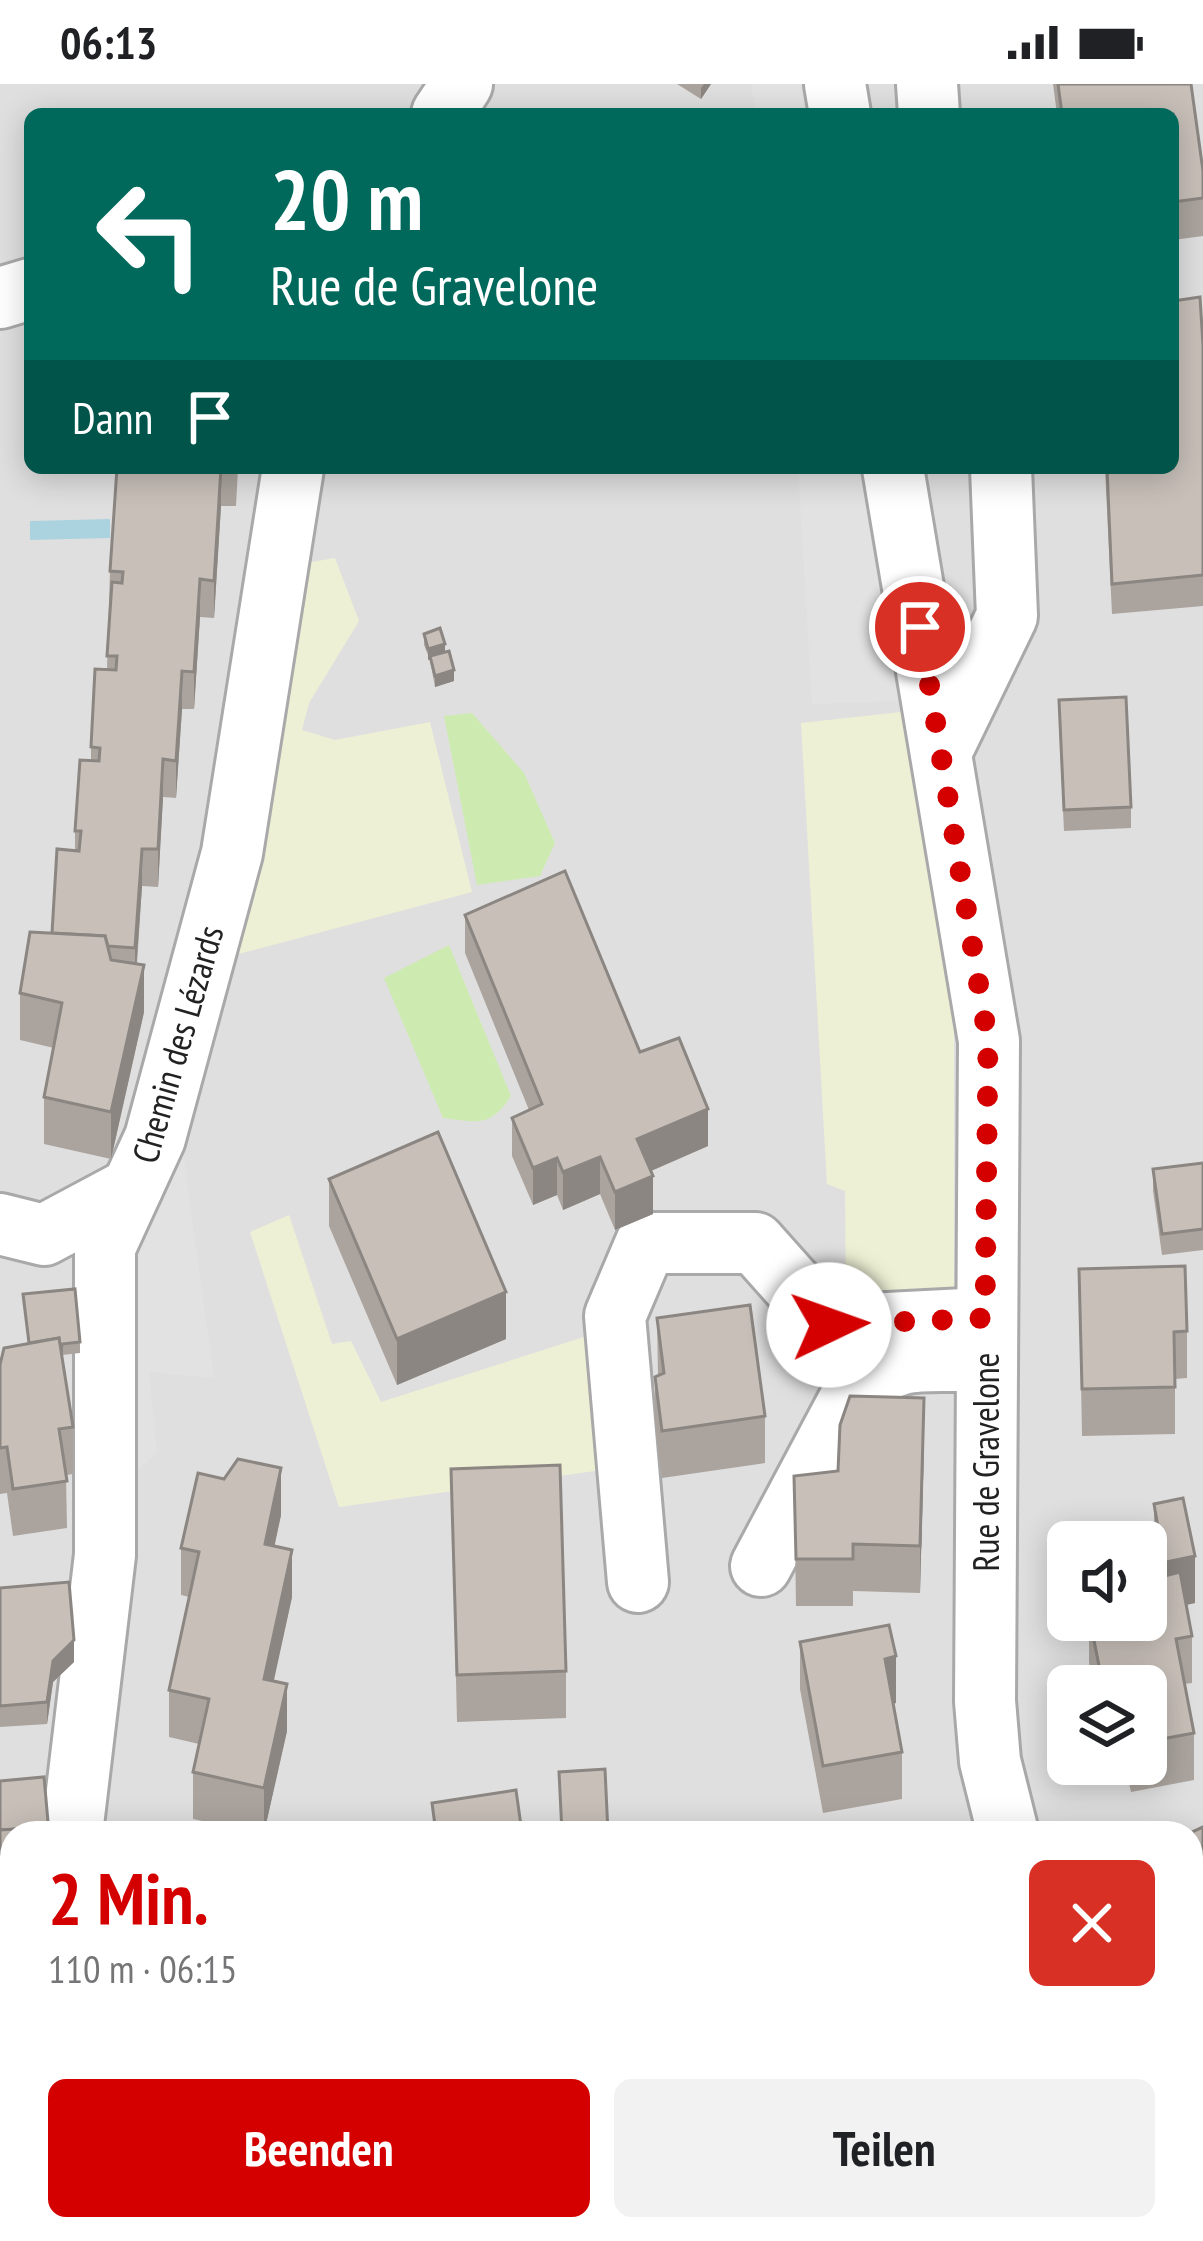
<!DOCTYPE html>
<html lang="de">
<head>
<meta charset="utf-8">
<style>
  :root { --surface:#fff; --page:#f2f2f2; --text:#202124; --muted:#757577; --accent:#d40000 }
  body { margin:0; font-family:"PT Sans Narrow",sans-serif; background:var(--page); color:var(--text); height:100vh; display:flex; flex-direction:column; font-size:45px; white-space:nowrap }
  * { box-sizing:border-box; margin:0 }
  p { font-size:39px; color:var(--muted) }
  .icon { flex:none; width:66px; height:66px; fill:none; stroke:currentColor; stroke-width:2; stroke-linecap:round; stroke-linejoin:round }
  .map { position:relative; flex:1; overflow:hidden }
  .side { position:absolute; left:0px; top:1737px; width:1203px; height:420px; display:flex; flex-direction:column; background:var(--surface); border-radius:36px 36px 0 0; box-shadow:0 6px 30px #0003 }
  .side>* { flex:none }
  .banner { position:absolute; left:24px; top:24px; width:1155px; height:366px; border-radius:18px; box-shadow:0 6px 30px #0003; background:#00695c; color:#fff; overflow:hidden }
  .controls { position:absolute; left:1047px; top:1437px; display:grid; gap:24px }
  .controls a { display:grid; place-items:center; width:120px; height:120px; border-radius:18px; background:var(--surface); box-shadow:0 6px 30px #0003; font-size:60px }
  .pin { position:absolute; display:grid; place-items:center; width:102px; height:102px; color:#fff; margin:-51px; border:6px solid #fff; border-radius:50%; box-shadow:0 3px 12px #0007 }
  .me { position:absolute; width:132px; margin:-66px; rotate:87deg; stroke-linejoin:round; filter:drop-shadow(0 0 9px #0008) }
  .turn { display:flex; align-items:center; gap:42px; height:252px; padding:0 48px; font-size:54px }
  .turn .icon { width:156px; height:156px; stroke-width:2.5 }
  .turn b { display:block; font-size:84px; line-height:102px }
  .then { display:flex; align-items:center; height:114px; padding:0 48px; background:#0003; gap:24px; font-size:45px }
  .round { display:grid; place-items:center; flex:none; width:126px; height:126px; border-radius:18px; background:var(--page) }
  .head { display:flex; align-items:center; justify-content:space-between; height:204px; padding:0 48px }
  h1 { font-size:72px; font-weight:700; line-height:90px; color:var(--accent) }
  .primary-button { display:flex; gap:24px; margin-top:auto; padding:24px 48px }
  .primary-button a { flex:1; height:138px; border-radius:18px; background:var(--accent); color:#fff; font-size:48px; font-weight:700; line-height:138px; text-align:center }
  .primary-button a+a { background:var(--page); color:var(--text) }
  .status { display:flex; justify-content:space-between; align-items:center; height:84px; padding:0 60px; background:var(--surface); direction:ltr }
  .status svg { height:33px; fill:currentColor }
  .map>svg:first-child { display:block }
  .residential { fill:#e0dfdf; fill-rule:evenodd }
  .farmland { fill:#eef0d5 }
  .grass { fill:#cdebb0 }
  .parking { fill:#e2e2e2 }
  .water { fill:#aad3df }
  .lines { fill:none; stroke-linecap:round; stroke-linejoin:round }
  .minor-casing { stroke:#a9a9a9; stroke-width:66 }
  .minor { stroke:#fff; stroke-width:60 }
  .wall { fill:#aba49e }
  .shaded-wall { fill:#8b8681 }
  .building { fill:#c7bfb8; stroke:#8b8681; stroke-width:3 }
  .route { stroke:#d40000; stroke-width:21; stroke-dasharray:0 37.8 }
  .labels { text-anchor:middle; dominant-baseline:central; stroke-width:10; stroke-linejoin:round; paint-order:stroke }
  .street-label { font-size:36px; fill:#222; stroke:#fff }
</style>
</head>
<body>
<div class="status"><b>06:13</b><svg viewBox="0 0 49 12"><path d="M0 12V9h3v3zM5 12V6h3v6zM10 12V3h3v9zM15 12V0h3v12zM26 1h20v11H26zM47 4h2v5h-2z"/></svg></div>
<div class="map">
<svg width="1203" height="2157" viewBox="0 0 1203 2157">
  <rect width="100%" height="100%" fill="#f2efe9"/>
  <path class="residential" d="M0,0H1203V2157H0ZM30,30H1173V384H30ZM1068,1458H1146V1536H1068ZM1068,1602H1146V1680H1068ZM12,1749H1191V2145H12Z"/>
  <g class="farmland">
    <path d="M335,474L359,537L309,619L302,646L335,656L430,638L472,808L231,872L306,479Z"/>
    <path d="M901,628L954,920V1203L846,1214L845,1107L827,1100L801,639Z"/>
    <path d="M289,1131L332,1260L351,1257L381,1318L587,1252L609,1385L339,1423L250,1148Z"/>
  </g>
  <g class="grass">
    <path d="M472,629L524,689L555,759L540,792L477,801L444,632Z"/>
    <path d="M449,861L511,1012C490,1044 478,1038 443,1034L384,894Z"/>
  </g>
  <g class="parking">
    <path d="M751,0H801L806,30H756Z"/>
    <path d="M798,384H865L904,617L812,620Z"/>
    <path d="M181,1054L214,1294L149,1288L157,1369L122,1401L119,1165Z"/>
  </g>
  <path class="water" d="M110,435V454L30,456V437Z"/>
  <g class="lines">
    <g class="minor-casing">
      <g id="minor">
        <path d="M835,0L840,30"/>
        <path d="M927,0L929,30"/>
        <path d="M442,30L462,0"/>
        <path d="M0,214L30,205"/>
        <path d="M893,384L989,957L985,1617L990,1677L1008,1749"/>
        <path d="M941,668L1007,532L1001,384"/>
        <path d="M0,1140L44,1151L132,1104"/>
        <path d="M761,1482L854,1307C898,1270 919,1278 973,1277"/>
        <path d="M638,1498L615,1232L646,1159H755L829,1242L985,1234"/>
        <path d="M72,1749L105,1471V1163L155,1054L232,769L293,384"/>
        <path d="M83,2145L86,2157"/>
        <path d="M388,2145L395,2157"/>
        <path d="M478,2145L486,2157"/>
        <path d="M692,2157L696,2145"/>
        <path d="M1022,2157L1032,2145"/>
      </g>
    </g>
    <use href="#minor" class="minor"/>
  </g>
  <g class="wall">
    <path d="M677,0H711L701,15Z"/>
    <path d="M1053,0H1191L1203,87V152L1173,156V30H1057Z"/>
    <path d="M1203,261V522L1112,530L1105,384H1173Z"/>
    <path d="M117,384H238L236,422H221L214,534L200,533L194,625H182L176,714L163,713L158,803L142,802L137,880L144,928L111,1075L44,1060V1013L54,964L20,956V909L52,849L75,766V747L91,677V663L107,585L110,487Z"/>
    <path d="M424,550L445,568L454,597L435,603L430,576L424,561Z"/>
    <path d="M1059,638L1131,723V744L1064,747Z"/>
    <path d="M465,831L708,1062L651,1087L653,1130L615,1146L600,1110L563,1126L557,1111L533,1121L512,1072V1034L529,1026L465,869Z"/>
    <path d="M1203,1079V1166L1162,1171L1153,1107V1085Z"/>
    <path d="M329,1095L506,1255L397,1301L329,1142Z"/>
    <path d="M1079,1185L1187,1247V1294L1175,1295V1350L1082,1352Z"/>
    <path d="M23,1210L80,1258V1269L62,1271L73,1343V1390L66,1391L67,1444L13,1452L7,1409L0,1410V1281L28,1259Z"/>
    <path d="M657,1234L765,1332V1379L662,1394L655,1340V1293L658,1292Z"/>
    <path d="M924,1361L920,1509L853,1507V1522H796L794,1392L838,1387Z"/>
    <path d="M451,1385L566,1587V1634L457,1638Z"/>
    <path d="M1154,1420L1195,1519L1186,1521L1192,1552V1599L1184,1600L1194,1649V1696L1131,1708L1125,1680H1146V1602H1094L1089,1579V1536H1146L1154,1450Z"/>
    <path d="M281,1431L274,1462L292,1513L273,1598L287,1647L264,1749H257L193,1735V1688L199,1660L169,1653V1606L189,1513L181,1511V1464Z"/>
    <path d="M0,1504L74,1578L53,1598L47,1640L0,1643Z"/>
    <path d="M800,1558L896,1619L893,1620L902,1668V1715L823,1729L800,1605Z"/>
    <path d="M0,1697L12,1749V1892L0,1893Z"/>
    <path d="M1203,1743V1909L1191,1883V1749Z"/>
    <path d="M1191,1999L1203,2026V2157H1136V2145H1191Z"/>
    <path d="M771,2145H888L886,2157H746L769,2156Z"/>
  </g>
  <g class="shaded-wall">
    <path d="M704,0H711L701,15V4Z"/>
    <path d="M221,384V422L214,534V497Z"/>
    <path d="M200,495V533L194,625V588Z"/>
    <path d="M445,560V571L428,576V565Z"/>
    <path d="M454,586V597L435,603V592Z"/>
    <path d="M182,587V625L176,714V677Z"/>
    <path d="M163,675V713L158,803V765Z"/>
    <path d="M142,765V802L135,901V864Z"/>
    <path d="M144,881V928L111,1075V1028Z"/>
    <path d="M708,1025V1062L637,1093V1055Z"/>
    <path d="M600,1073V1110L563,1126V1088Z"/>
    <path d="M557,1074V1111L533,1121V1084Z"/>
    <path d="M653,1092V1130L615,1146V1108Z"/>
    <path d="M506,1208V1255L397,1301V1255Z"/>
    <path d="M924,1314V1361L920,1509V1462Z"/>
    <path d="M281,1384V1431L265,1507V1460Z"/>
    <path d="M292,1466V1513L264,1642V1595Z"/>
    <path d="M1195,1472V1519L1162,1526V1479Z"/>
    <path d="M74,1556V1578L53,1598L47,1640V1618L53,1577Z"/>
    <path d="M896,1572V1619L885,1621V1575Z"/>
    <path d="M287,1600V1647L264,1749V1704Z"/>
    <path d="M537,2145H541V2157H530V2149Z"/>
  </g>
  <g class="building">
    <path d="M1058,0H1191L1203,87V114L1173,118V30H1062Z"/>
    <path d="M1200,213L1203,261V491L1112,500L1107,384H1173V217Z"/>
    <path d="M117,384H236H221L214,497L200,495L194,588L182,587L176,677L163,675L158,765H142L135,864L108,862L105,852L52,849L57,765L79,767L81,747H75L80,676L99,677L100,664L91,663L95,585L116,586L117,572H107L112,498L122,499L123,488L110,487Z"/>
    <path d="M440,544L445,560L428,565L424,550Z"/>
    <path d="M449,567L454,586L435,592L430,572Z"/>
    <path d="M1126,613L1131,723L1064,726L1059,616Z"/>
    <path d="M565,787L640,968L679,954L708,1025L637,1055L653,1092L615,1108L600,1073L563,1088L557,1074L533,1084L512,1034L542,1020L465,831Z"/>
    <path d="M30,848L105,852L111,876L144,881L111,1028L44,1013L62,919L20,909Z"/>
    <path d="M438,1048L506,1208L397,1255L329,1095Z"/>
    <path d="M1203,1079V1145L1162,1150L1153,1085Z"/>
    <path d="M1185,1182L1187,1247L1174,1248L1175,1303L1082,1305L1079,1185Z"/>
    <path d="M75,1205L80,1258L62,1260L61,1269L59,1254L29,1259L23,1210Z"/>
    <path d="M750,1221L765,1332L662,1347L655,1293L664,1289L657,1234Z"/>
    <path d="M59,1254L73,1343L59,1345L67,1397L13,1405L7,1363L0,1364V1281L4,1264Z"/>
    <path d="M850,1312L924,1314L920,1462L853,1460V1475H796L794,1392L838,1387L840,1341Z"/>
    <path d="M238,1375L281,1384L265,1460L292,1466L264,1595L287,1600L264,1704L193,1688L209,1615L169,1606L199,1468L181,1464L198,1389L224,1395Z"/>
    <path d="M560,1381L566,1587L457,1591L451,1385Z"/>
    <path d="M1183,1414L1195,1472L1162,1479L1165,1492L1180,1488L1192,1552L1176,1555L1194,1649L1146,1658V1602H1103L1090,1536H1146V1458H1117L1159,1449L1154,1420Z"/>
    <path d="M69,1498L74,1556L53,1577L47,1618L0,1622V1504Z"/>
    <path d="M889,1541L896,1572L885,1575L902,1668L823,1682L800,1558Z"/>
    <path d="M605,1685L608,1749H562L559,1688Z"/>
    <path d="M44,1693L49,1749H16L15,1745L0,1746V1697Z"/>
    <path d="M516,1706L522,1749H436L432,1719Z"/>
    <path d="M1203,1743V1862L1191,1837L1190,1749Z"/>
    <path d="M15,1745L16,1749H12V1870L0,1871V1746Z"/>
    <path d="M12,1930V2145H59L61,2157H0V2083L2,2082L0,2077V1932Z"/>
    <path d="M1191,1999H1201L1203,2026V2123L1191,2124Z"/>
    <path d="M541,2145H645L647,2157H543Z"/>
    <path d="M771,2145H867L865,2157H746L747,2152L769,2156Z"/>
  </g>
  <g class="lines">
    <path class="route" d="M829,1241L985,1234L988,957L920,543"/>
  </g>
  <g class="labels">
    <g class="street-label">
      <text transform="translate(177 960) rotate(-74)">Chemin des Lézards</text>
      <text transform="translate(985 1378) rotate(-90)">Rue de Gravelone</text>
    </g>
  </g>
</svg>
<div class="controls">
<a><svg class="icon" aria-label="sound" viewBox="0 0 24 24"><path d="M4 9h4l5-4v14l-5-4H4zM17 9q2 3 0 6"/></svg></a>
<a><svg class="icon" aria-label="layers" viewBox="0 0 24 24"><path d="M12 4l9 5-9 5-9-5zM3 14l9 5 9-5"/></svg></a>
</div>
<div class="pin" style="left:920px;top:543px;background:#d93025"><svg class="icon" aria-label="arrive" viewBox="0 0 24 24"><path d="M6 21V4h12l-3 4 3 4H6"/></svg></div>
<svg class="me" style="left:829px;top:1241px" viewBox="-20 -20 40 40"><circle r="19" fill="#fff"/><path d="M0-13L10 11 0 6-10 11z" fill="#d40000"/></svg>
<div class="banner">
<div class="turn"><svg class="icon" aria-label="left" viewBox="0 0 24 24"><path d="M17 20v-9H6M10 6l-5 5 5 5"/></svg><div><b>20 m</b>Rue de Gravelone</div></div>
<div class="then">Dann<svg class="icon" aria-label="arrive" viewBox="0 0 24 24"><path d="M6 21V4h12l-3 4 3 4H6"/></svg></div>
</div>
<section class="side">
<div class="head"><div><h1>2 Min.</h1><p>110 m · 06:15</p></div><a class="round" style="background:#d93025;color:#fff"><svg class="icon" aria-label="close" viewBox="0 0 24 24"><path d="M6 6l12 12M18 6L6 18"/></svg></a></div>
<div class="primary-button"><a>Beenden</a><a>Teilen</a></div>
</section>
</div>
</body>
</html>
